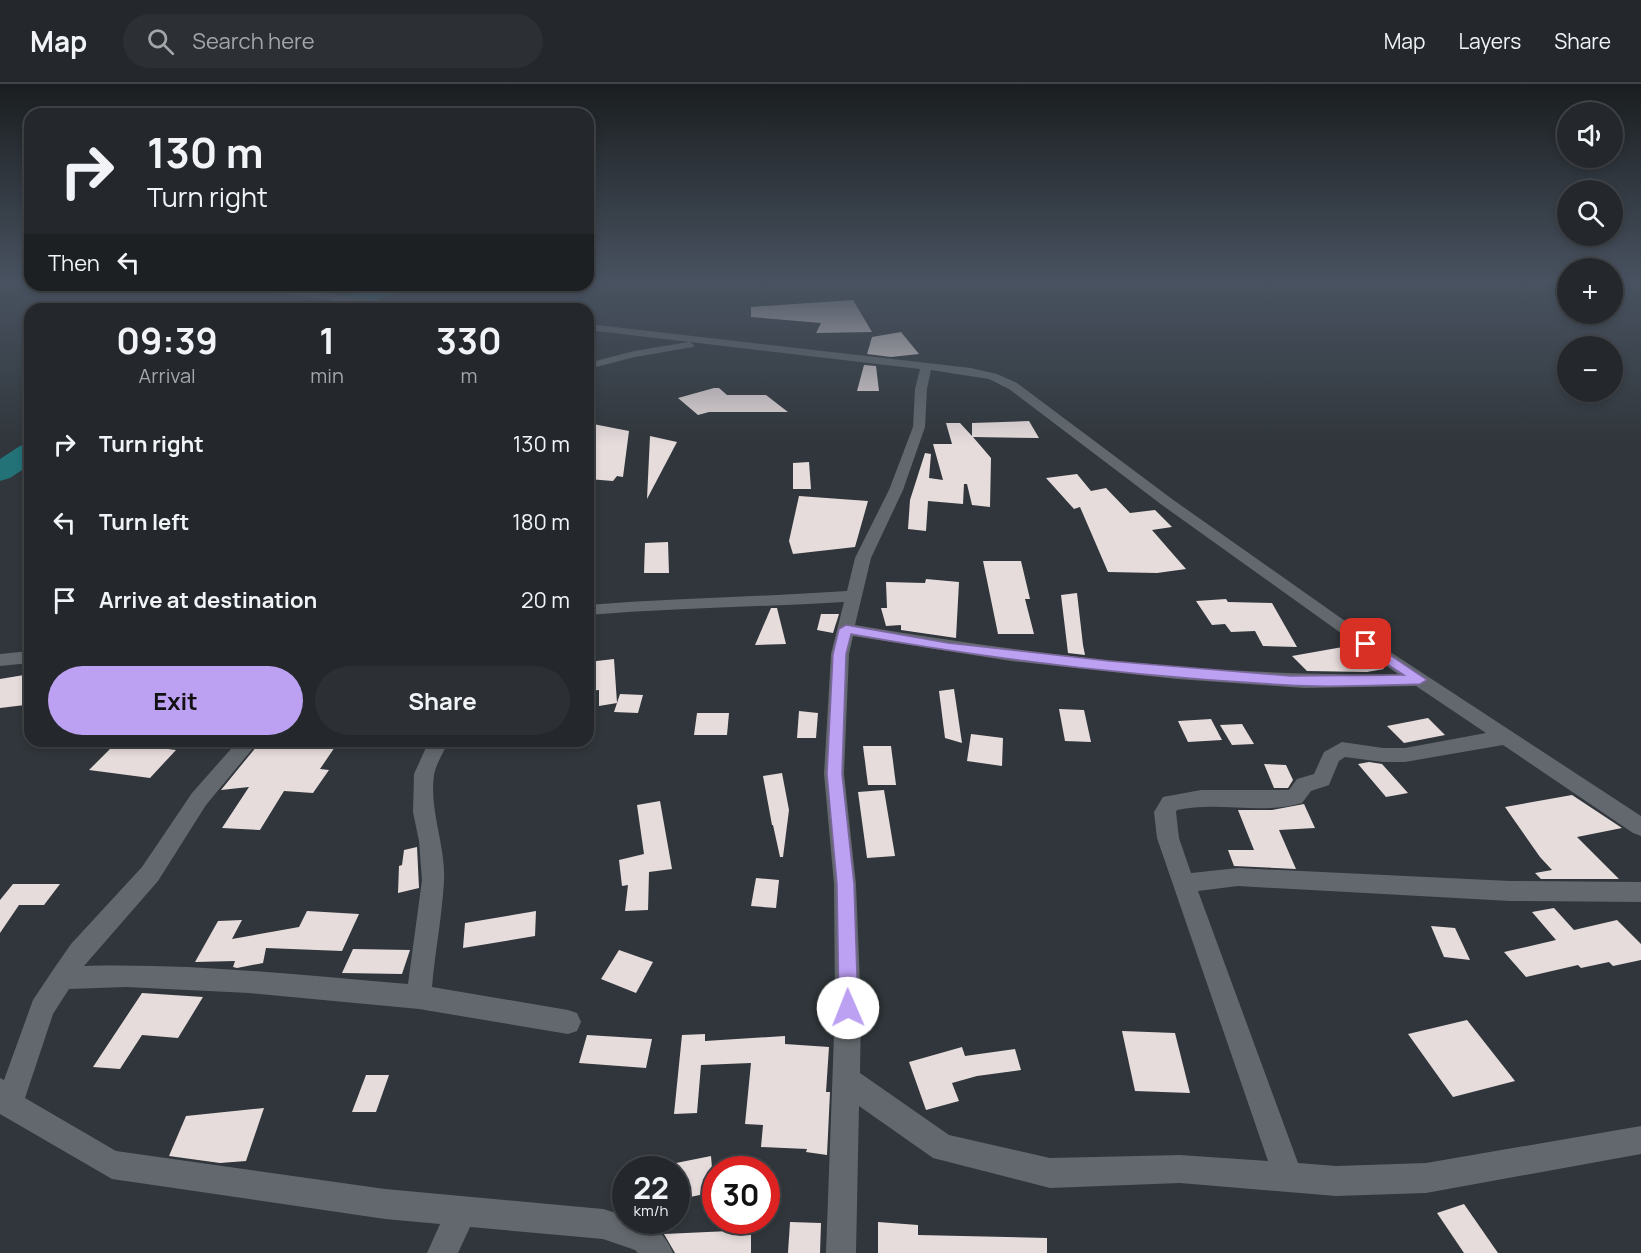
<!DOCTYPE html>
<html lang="en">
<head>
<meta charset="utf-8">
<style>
  :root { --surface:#24282c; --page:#2c3034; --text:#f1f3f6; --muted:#a3a6a9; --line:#414448; --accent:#bca0f2 }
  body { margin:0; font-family:Manrope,sans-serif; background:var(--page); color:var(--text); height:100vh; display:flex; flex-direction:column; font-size:22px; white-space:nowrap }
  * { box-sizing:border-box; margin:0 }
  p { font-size:20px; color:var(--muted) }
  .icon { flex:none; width:33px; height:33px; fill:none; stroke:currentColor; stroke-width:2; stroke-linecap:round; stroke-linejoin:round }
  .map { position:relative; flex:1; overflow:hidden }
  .panel { position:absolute; left:24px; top:219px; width:570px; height:444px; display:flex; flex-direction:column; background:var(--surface); border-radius:18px; box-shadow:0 3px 9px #0003,0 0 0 2px var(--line) }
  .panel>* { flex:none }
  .banner { position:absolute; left:24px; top:24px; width:570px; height:183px; border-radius:18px; box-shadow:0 3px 9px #0003,0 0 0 2px var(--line); background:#24282c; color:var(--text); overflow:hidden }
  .fabs { position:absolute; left:1557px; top:18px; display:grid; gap:12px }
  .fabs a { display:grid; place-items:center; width:66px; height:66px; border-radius:50%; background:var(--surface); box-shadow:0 3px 9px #0003,0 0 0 2px var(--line); font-size:30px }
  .speed { position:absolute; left:612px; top:1072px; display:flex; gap:12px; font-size:30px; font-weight:700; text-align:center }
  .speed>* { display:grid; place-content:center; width:78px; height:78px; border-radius:50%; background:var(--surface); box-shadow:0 3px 9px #0003,0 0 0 2px var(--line); line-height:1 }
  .speed small { font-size:15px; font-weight:400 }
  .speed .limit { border:9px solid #d22; background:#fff; color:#111 }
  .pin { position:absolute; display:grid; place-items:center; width:51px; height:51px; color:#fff; margin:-26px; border-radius:12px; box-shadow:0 3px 9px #0006 }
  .me { position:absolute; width:66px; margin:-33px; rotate:359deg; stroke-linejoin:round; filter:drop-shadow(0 0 4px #0008) }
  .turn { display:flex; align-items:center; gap:21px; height:126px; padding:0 24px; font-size:27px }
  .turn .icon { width:78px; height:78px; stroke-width:2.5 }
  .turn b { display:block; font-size:42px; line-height:51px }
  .then { display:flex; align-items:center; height:57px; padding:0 24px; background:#0003; gap:12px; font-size:22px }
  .eta { display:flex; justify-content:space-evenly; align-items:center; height:102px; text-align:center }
  .eta b { font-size:36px; font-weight:700; line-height:42px }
  .primary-button { display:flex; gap:12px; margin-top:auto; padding:12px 24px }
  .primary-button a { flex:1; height:69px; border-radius:36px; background:var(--accent); color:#111; font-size:24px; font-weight:700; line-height:69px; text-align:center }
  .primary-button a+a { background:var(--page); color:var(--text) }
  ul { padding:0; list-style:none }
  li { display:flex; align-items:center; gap:18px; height:78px; padding:0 24px }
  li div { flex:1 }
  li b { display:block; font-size:22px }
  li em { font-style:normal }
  header { display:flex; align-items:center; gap:36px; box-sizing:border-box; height:84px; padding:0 30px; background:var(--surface); border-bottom:2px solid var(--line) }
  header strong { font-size:28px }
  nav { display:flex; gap:33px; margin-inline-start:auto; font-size:21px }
  .search { width:420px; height:54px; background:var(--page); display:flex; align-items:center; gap:15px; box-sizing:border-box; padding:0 21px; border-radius:33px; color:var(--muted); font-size:22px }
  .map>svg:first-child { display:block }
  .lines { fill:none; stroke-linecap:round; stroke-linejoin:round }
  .river { fill:#227278; fill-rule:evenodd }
  .building { fill:#e7dcdc }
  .minor { fill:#62686d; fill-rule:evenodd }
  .route { fill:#bca0f2; stroke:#7a689d; stroke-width:1.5 }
</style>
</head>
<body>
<header>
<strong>Map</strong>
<div class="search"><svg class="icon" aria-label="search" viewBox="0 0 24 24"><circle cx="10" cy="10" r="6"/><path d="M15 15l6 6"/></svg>Search here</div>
<nav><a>Map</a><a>Layers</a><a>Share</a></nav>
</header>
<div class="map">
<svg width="1641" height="1169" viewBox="0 0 1641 1169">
  <rect width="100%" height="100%" fill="#30363b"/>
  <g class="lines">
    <g class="river">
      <path d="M379,201H410L407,205L350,225H318L321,220Z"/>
      <path d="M30,359V381L10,394L0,397V375L20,362Z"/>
    </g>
  </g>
  <g class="building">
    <path d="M853,216L872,248L816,249L821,239L751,233V223Z"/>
    <path d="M901,248L919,270L891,273L867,270L872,253Z"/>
    <path d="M864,281L876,282L879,307H857Z"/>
    <path d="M714,304H719L727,311H766L788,328H709L698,331L678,314Z"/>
    <path d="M1029,337L1039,354L973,353L991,374L990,423L972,421L967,400H964L963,420L928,417L926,447L908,445L910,416L925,369L931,370L929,394L943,396L933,360H952L946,339H960L972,352V339Z"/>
    <path d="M588,339L629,347L623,393L617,392L613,397L588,395Z"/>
    <path d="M650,352L677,358L647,415Z"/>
    <path d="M809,378L811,405H793V379Z"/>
    <path d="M1077,390L1091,407L1106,404L1130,429L1155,426L1172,443L1152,446L1186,485L1157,489L1108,488L1080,423L1074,425L1046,394Z"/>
    <path d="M799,412L868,417L855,463L793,470L789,457Z"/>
    <path d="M668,458L669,489H644L645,459Z"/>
    <path d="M983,477H1021L1030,515H1025L1034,550H998Z"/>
    <path d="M926,495L959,498L956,554L901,546V541L886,542L881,524H887L886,498L925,499Z"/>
    <path d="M1077,509L1083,561L1085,571L1068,569L1061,511Z"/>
    <path d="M1226,515L1228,518L1272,519L1297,563L1263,562L1255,547L1231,548L1225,540L1212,541L1196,517Z"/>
    <path d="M771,524H777L786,560L755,561Z"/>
    <path d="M821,530H839L833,549L817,546Z"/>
    <path d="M1354,561L1384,585L1367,588L1307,587L1292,572Z"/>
    <path d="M614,575L617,619L599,622V606L588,607V578Z"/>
    <path d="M30,590V614L25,621L0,624V595Z"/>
    <path d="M954,605L962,659L945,654L939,607Z"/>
    <path d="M620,610L643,611L638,629L614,628Z"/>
    <path d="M1059,625L1084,626L1091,658L1065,657Z"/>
    <path d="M799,627L818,629L816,654H797Z"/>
    <path d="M697,629H729L727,651H694Z"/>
    <path d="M1428,634L1445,651L1404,659L1387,642Z"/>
    <path d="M1211,635L1222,656L1188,658L1178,637Z"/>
    <path d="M1242,640L1254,660L1232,661L1220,641Z"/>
    <path d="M971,650L1003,654L1002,682L967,677Z"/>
    <path d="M118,657H157L152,663L176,666L150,694L89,686Z"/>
    <path d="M261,657H339L320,685L329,686L313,709L284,707L260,746L222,744L249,703L221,706Z"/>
    <path d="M863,662H891L896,701H868Z"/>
    <path d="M1369,678L1382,680L1408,709L1386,713L1358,680Z"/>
    <path d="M1264,680L1286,681L1293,696L1288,704H1274Z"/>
    <path d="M782,689L789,726L783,773H780L773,741H772L763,692Z"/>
    <path d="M884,706L895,772L867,774L858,708Z"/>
    <path d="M1572,711L1622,744L1577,753L1619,795H1541L1535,789L1552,786L1540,773L1505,723Z"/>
    <path d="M660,717L672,785L649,788L648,826L625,827L628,801L622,802L619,776L644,770L637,721Z"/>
    <path d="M1304,720L1315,744L1279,746L1296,785L1234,782L1228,766H1254L1238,726H1272Z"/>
    <path d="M417,763L419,804L398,809L399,782L402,781L404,766Z"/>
    <path d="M756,794L779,796L776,824L751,822Z"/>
    <path d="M13,800H60L44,821H19L0,849V816Z"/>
    <path d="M1554,824L1574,846L1617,836L1641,860V876L1613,882L1609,878L1581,884L1578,881L1526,893L1504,868L1556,856L1532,828Z"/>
    <path d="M307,827L359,830L342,867L266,864L263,879L237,884L233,883L235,877L195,878L218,837L242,836L232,855L299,843Z"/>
    <path d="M536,827L535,852L463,864L465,839Z"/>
    <path d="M1431,842L1455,844L1470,876L1444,873Z"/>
    <path d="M353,865L410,866L402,890L342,889Z"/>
    <path d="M619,866L653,878L636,909L601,895Z"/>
    <path d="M142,909L203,913L178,954L142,951L120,985L93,983Z"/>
    <path d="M1467,936L1515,997L1453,1013L1408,950Z"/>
    <path d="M1122,947L1175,949L1190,1009L1135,1007Z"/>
    <path d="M705,950V957L785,952V960L829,963L826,1008H830L827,1071L806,1068L807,1065L761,1063L763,1041L745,1040L751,979L701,981L697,1029L674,1030L682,951Z"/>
    <path d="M587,951L652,955L646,984L579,979Z"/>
    <path d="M962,963L965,972L1015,965L1021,986L977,992L952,999L959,1017L926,1026L909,978Z"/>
    <path d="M366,991H389L376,1028H352Z"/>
    <path d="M264,1024L246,1077L220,1079L169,1072L186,1032Z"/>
    <path d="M711,1072L714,1108L676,1116V1079Z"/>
    <path d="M1464,1120L1498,1169H1464L1437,1129Z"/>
    <path d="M790,1138L821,1139L820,1169H788Z"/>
    <path d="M878,1138L918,1141V1151L1047,1154V1169H878Z"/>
    <path d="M751,1146V1169H675L664,1150Z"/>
  </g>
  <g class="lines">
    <g class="minor">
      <path d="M233,201H260L422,222L427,225H399L238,204Z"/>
      <path d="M588,240L971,284L997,290L1017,299L1172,415L1372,556L1641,732V752L1633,749L1503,661L1405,678H1383L1345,673L1339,677L1329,701L1311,707L1302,719C1263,731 1218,717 1177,726L1176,728L1179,754L1191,789L1238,784L1510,797L1641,798V818L1510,817L1238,802L1198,807L1298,1079L1336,1082L1426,1079L1641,1042V1070L1426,1109L1336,1112L1180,1099L1050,1104L933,1074L859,1022L856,1169H826L835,924L834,800L824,690L831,570L844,518C759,523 673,524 588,531V521C674,514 760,513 847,507L855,474L889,406L913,343L915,305L920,285L690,258L694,261L693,263L635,273L588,285V279L634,267L689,258L588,246ZM931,286L989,295L1009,305L1162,421L1398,590C1216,593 1035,571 855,541L871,474L903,406L925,343L927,305ZM853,552L1011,577L1177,595L1304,604L1416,602L1486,649L1405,664H1383L1342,658L1324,668L1314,690L1297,695L1289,706H1201L1163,713L1154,728L1157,754L1268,1077L1180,1071L1050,1074L949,1051L860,989L861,924L856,800L844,690L849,570Z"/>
      <path d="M30,567V579L0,582V570Z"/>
      <path d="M238,657H259L206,721L158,797L84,882C192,879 300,891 408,900L422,796L419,757L413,728L414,690L429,657H449C444,667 436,680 434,691C429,727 446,762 444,797C442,833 435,868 432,903L568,926L577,929L581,938L577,947L568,950L419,925L249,909L126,903L69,905L53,930L25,1014L116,1067L385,1105L603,1125L626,1132V1137C650,1137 664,1147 673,1169H638L635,1166L603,1155L470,1143L458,1169H427L440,1140L385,1135L112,1095L0,1030V994L4,996L33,916L53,886L71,860L142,783L192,709Z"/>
    </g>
  </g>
  <linearGradient id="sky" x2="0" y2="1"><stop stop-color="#1a1e20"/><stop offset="0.55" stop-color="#485260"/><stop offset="1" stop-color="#485260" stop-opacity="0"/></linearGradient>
  <rect width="1641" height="361" fill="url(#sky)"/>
  <path class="route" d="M846,541L948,559L1109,577L1290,592L1404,591L1361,563L1359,560L1361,556L1366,555L1427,596L1420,600C1376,601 1332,604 1288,601C1142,593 995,576 851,550L846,570L842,690L854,800L858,924L855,931L848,933L841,931L839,924L837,800L827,690L833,570L839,545Z"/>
</svg>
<div class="fabs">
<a><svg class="icon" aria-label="sound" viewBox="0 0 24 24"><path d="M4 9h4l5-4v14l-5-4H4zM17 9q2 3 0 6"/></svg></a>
<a><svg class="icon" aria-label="search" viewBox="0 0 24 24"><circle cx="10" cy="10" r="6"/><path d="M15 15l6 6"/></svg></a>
<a>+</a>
<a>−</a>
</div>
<div class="speed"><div>22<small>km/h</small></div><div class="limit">30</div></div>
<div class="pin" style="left:1366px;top:560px;background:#d93025"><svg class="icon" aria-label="arrive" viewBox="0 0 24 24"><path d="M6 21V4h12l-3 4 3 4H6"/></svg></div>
<svg class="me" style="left:848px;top:924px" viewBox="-20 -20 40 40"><circle r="19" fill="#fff"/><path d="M0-13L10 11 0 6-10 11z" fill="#bca0f2"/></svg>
<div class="banner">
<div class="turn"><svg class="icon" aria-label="right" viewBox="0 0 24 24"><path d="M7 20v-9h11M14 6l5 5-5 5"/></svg><div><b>130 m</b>Turn right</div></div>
<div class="then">Then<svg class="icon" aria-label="left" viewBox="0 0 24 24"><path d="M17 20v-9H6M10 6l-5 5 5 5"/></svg></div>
</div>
<section class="panel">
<div class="eta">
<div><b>09:39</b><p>Arrival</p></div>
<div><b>1</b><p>min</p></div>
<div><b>330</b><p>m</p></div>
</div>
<ul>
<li><svg class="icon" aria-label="right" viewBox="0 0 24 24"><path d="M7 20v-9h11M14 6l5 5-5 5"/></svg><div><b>Turn right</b></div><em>130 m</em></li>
<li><svg class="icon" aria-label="left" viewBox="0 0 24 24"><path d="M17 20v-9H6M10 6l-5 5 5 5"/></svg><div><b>Turn left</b></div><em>180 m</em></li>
<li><svg class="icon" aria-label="arrive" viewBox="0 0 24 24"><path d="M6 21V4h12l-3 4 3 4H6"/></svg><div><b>Arrive at destination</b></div><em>20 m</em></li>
</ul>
<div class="primary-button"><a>Exit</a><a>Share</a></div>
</section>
</div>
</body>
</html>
